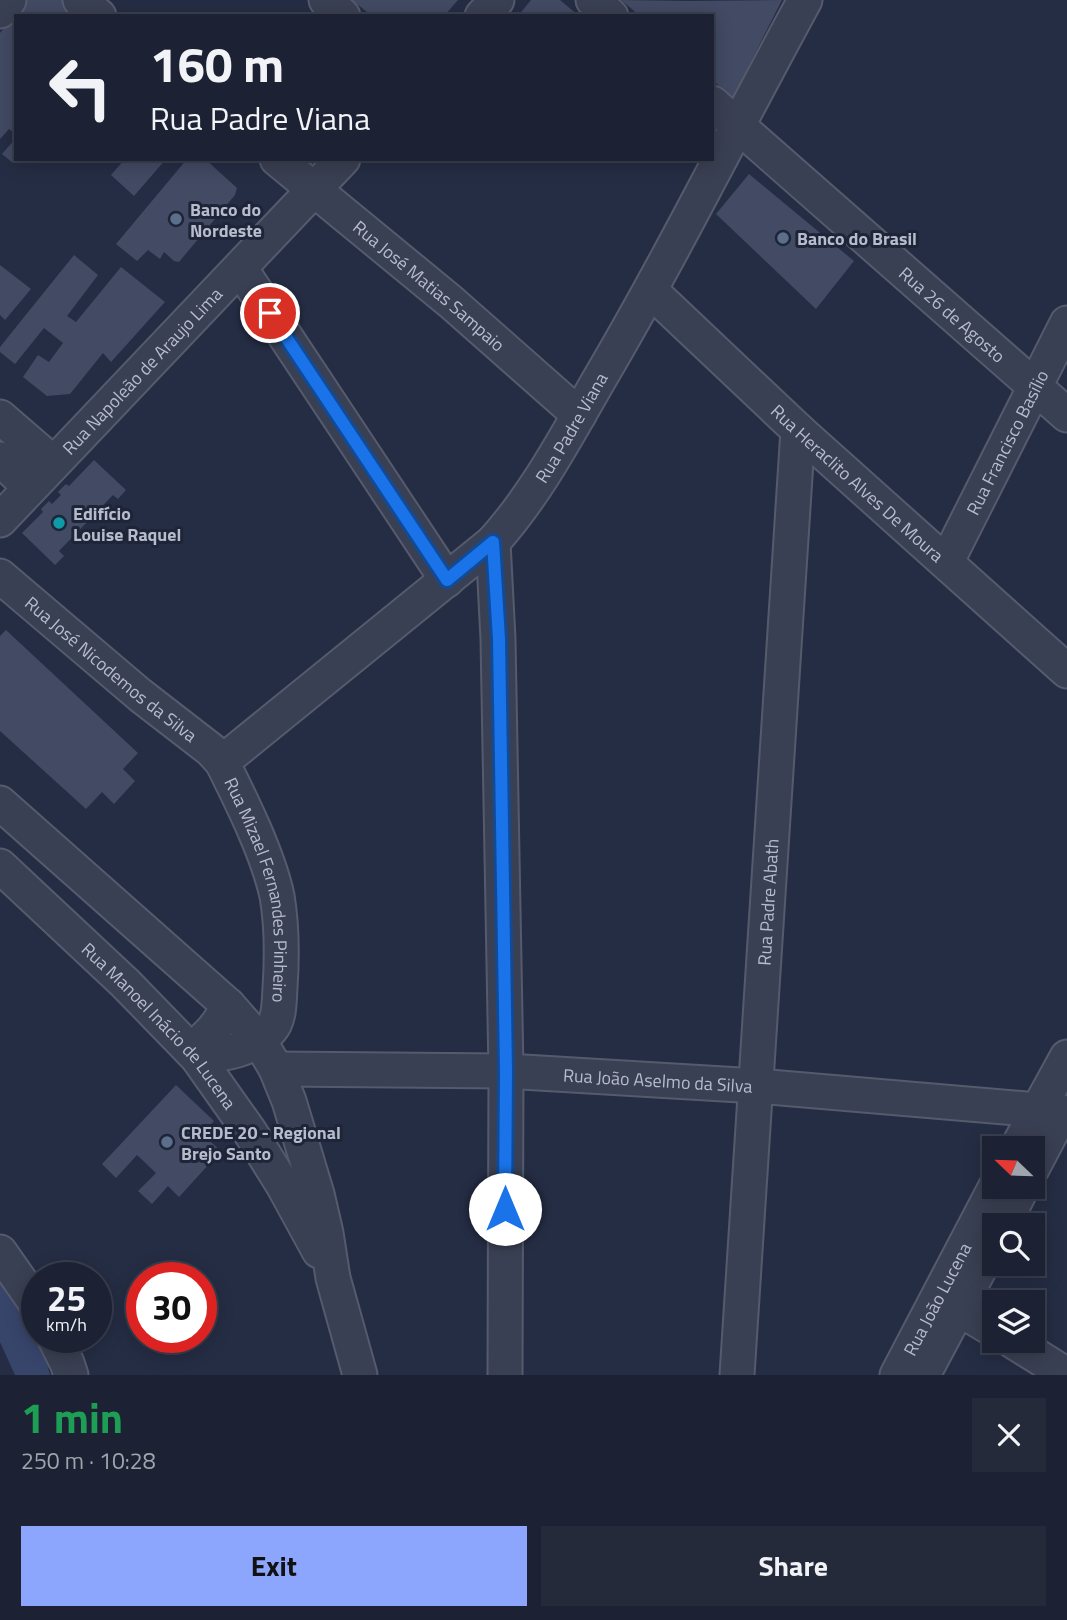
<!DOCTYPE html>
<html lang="en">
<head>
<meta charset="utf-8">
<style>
  :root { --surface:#1c2233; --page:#252a3b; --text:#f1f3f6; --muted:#a0a4ac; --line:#3a3f4e; --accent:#8ca5fd }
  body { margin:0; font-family:"Titillium Web",sans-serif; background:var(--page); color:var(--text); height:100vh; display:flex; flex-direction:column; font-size:26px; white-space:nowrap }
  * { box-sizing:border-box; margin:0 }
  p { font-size:23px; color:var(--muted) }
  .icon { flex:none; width:38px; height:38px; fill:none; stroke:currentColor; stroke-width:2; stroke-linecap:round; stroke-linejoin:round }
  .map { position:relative; height:1375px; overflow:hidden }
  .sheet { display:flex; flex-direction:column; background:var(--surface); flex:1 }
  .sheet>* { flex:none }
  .banner { position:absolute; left:14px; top:14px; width:700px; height:147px; border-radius:0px; box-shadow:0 4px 18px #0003,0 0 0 2px var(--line); background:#1c2233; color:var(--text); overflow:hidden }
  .needle { width:46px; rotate:293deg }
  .fabs { position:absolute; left:982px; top:1136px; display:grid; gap:14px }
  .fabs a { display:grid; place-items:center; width:63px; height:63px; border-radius:0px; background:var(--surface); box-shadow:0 4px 18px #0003,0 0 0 2px var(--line); font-size:35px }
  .speed { position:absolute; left:21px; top:1262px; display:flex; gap:14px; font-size:35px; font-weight:700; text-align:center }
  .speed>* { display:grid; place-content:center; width:91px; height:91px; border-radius:50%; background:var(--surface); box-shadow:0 4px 18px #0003,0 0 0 2px var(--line); line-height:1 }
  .speed small { font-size:18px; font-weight:400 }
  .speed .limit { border:10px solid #d22; background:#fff; color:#111 }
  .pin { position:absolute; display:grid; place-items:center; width:60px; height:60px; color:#fff; margin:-30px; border:4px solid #fff; border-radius:50%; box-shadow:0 2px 7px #0007 }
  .me { position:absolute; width:77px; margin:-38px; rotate:0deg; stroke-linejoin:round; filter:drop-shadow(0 0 5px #0008) }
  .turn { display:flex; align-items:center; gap:24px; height:147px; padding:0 21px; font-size:32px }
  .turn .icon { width:91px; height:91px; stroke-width:2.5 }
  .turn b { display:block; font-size:49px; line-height:60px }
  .round { display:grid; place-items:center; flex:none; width:74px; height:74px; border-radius:0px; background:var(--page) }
  .head { display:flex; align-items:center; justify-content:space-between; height:119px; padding:0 21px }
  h1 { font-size:42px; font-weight:700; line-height:52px; color:#1e9e55 }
  .button { display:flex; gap:14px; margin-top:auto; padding:14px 21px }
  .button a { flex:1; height:80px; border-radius:0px; background:var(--accent); color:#111; font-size:28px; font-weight:700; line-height:80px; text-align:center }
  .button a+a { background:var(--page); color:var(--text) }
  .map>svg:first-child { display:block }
  .water { fill:#38456b }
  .building { fill:#424a64 }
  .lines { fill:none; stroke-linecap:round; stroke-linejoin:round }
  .minor-casing { stroke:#555b6d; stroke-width:37 }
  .minor { stroke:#3a4053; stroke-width:33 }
  .route-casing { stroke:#114b97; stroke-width:18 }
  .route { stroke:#1a73e8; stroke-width:12 }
  .service-dot { fill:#5c6f8a; stroke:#1e2538; stroke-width:2.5 }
  .culture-dot { fill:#0f9aa8; stroke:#1e2538; stroke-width:2.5 }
  .labels { text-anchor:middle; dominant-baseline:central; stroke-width:6; stroke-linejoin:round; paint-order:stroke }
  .poi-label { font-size:18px; font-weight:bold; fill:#b7bccd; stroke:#1e2538; text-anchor:start }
  .street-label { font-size:18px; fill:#b7bccd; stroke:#1e2538 }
</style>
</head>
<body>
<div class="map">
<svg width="1067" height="1375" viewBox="0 0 1067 1375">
  <rect width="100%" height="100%" fill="#252d44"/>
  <path class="water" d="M0,1278L44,1352L50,1375H15L0,1342Z"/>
  <g class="building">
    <path d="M27,0H63L81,16H16V134L9,129L0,139V33Z"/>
    <path d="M352,0H458L444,16H372Z"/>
    <path d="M531,0H560L579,16H518Z"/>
    <path d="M621,0L688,1L782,0L732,99L712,79V16H640Z"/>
    <path d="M16,138V160L13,163L2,154Z"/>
    <path d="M125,159H166L134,196L111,175Z"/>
    <path d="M187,159H205L237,188L235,195L179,262L174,261L164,252L160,259L148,250L137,261L116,244Z"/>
    <path d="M749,174L854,261L816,309L716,214Z"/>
    <path d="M74,255L98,275L67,316L76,322L121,267L165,302L111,362L103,353L70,394L47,396L23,377L38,355L49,362L63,343L44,328L15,364L0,352V347Z"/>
    <path d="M0,265L31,289L5,320L0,315Z"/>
    <path d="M94,460L126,490L118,499L113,495L59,551L64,556L55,565L22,533L43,512L41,509L49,501L52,504L61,495L58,492L66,484L69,486Z"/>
    <path d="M6,630L138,753L123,769L135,781L114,804L102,792L86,809L0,731V636Z"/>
    <path d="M176,1085L214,1121L202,1134L221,1151L179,1197L168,1186L152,1204L138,1191L156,1173L137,1155L116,1178L102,1164Z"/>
  </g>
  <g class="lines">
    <g class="minor-casing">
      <g id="minor">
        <path d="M80,0L99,16"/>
        <path d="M326,0L343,16"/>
        <path d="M593,0L611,16"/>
        <path d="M0,11L9,0"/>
        <path d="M482,16L497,0"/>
        <path id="s1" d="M712,103L1067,415"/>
        <path id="s2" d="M277,159L451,302L579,415"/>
        <path d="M240,268L447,580"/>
        <path id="s3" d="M651,291L798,430L1067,671"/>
        <path d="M0,417L52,462"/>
        <path d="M0,459L30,487"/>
        <path id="s4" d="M0,520L343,159"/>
        <path d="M493,542L498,639L506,1071L505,1375"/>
        <path id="s5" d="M947,561L1067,323"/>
        <path id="s6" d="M0,576L140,695L211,750L222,762C241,800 268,854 277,896C282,925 282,958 280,988C279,1001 280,1019 271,1029C253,1051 223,1054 197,1057"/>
        <path id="s7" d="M222,762L493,542C537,493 567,435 600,378C673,254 736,126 805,0"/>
        <path d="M0,803L228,1005L259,1040L276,1069L289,1101L317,1194L326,1233L333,1278L360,1375"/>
        <path id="s8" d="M0,866L125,983L197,1057L250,1132L283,1185L319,1251"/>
        <path d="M191,1050C207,1037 220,1025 228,1005"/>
        <path id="s9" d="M276,1069L506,1071L757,1086L1038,1110L1060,1116"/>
        <path d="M1017,1148L1067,1057"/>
        <path d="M1032,1169L1062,1112"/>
        <path d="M1003,1225L1023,1186"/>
        <path d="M0,1252L37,1305"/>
        <path d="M939,1297L994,1330"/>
        <path d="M54,1337L67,1363L71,1375"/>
        <path d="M1011,1340L1067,1375"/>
        <path id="s10" d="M737,1375L798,430"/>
        <path id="s11" d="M897,1375L996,1186"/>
        <path d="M923,1375L994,1242"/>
      </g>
    </g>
    <use href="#minor" class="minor"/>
  </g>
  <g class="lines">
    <g class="route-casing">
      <path id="route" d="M270,313L447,580L493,542L499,639L506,1071L505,1209"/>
    </g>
    <use href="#route" class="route"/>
  </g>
  <g class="service-dot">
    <circle cx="176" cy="219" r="7"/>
    <circle cx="783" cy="238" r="7"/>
    <circle cx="167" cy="1142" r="7"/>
  </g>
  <circle class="culture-dot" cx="59" cy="523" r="7"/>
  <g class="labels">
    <g class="poi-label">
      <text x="190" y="209">Banco do<tspan x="190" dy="21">Nordeste</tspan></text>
      <text x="797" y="238">Banco do Brasil</text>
      <text x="73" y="513">Edifício<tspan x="73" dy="21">Louise Raquel</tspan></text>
      <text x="181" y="1132">CREDE 20 - Regional<tspan x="181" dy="21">Brejo Santo</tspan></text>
    </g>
    <g class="street-label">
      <text stroke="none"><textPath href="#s2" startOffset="198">Rua José Matias Sampaio</textPath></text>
      <text stroke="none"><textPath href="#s1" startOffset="320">Rua 26 de Agosto</textPath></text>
      <text stroke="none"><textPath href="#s4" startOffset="206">Rua Napoleão de Araujo Lima</textPath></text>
      <text stroke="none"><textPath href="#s7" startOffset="488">Rua Padre Viana</textPath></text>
      <text stroke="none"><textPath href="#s5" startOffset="133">Rua Francisco Basílio</textPath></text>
      <text stroke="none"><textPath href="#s3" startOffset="282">Rua Heraclito Alves De Moura</textPath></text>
      <text stroke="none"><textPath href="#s6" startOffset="145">Rua José Nicodemos da Silva</textPath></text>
      <text stroke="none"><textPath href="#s6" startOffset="425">Rua Mizael Fernandes Pinheiro</textPath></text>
      <text stroke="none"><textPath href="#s10" startOffset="474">Rua Padre Abath</textPath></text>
      <text stroke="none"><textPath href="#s8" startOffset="226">Rua Manoel Inácio de Lucena</textPath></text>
      <text stroke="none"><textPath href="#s9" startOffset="382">Rua João Aselmo da Silva</textPath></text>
      <text stroke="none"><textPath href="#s11" startOffset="86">Rua João Lucena</textPath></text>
    </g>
  </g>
</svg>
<div class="fabs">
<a><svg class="needle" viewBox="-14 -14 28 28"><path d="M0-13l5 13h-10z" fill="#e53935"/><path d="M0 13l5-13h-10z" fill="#a0a4ac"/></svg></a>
<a><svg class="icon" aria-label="search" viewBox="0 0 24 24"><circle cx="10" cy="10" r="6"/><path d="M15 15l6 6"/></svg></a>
<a><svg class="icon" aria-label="layers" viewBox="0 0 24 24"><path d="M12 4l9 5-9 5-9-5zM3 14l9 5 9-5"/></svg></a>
</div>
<div class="speed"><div>25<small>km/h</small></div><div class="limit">30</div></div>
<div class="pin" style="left:270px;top:313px;background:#d93025"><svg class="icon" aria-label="arrive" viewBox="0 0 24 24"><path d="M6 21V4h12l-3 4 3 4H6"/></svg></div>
<svg class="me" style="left:505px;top:1209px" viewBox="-20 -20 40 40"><circle r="19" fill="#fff"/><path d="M0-13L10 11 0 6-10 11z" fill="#1a73e8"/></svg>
<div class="banner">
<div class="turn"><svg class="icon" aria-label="left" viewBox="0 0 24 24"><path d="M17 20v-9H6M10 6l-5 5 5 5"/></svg><div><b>160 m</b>Rua Padre Viana</div></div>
</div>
</div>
<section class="sheet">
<div class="head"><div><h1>1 min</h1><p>250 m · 10:28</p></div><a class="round"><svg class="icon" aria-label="close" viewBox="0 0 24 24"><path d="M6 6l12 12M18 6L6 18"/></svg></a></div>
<div class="button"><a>Exit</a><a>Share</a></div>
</section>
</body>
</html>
